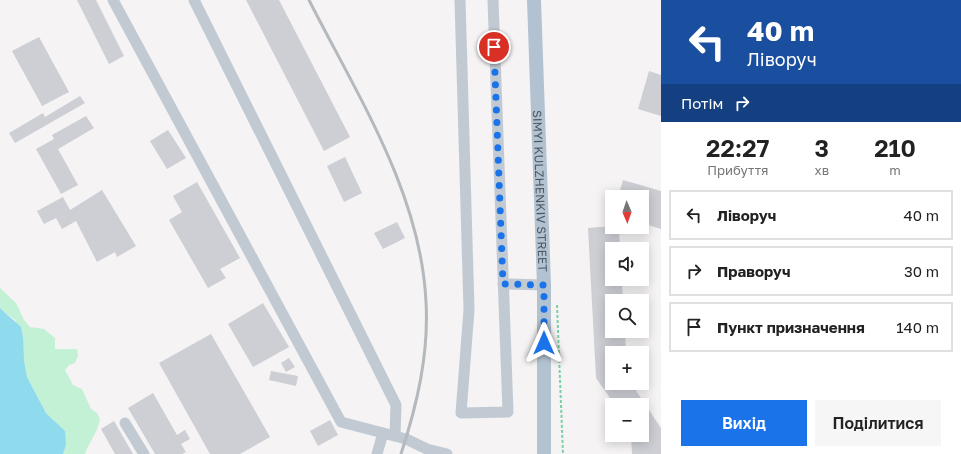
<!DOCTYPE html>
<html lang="uk">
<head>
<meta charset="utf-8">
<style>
  :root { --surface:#fff; --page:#f6f6f6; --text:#222; --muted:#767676; --line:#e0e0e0; --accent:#1a73e8 }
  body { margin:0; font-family:"Golos Text",sans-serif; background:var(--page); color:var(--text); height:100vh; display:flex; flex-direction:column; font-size:15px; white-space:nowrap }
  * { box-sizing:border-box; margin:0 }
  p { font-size:13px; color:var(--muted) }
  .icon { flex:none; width:22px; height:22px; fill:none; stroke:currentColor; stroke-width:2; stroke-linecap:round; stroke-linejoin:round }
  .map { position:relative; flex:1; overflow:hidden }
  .drawer { display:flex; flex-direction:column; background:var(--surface); width:300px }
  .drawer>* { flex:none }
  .hud { background:#1a4fa0; color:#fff; overflow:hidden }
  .needle { width:26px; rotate:178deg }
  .tools { position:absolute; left:605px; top:190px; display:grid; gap:8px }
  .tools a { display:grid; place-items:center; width:44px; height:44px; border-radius:0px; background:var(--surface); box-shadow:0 2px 10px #0003; font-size:20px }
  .pin { position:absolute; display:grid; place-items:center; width:34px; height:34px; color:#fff; margin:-17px; border:2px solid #fff; border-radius:50%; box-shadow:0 1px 4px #0007 }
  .me { position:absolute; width:44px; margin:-22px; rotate:0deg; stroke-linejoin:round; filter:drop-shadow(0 0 3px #0008) }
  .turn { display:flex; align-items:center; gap:14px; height:84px; padding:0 20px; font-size:18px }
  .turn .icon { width:52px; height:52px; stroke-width:2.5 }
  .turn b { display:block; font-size:28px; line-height:34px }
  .then { display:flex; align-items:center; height:38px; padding:0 20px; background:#0003; gap:8px; font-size:15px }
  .eta { display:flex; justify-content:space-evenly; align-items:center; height:68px; text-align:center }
  .eta b { font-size:24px; font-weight:600; line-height:28px }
  .cta { display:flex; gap:8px; margin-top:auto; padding:8px 20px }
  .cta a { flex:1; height:46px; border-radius:0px; background:var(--accent); color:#fff; font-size:16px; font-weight:600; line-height:46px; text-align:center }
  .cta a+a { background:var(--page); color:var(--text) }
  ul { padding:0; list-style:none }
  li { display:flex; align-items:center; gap:12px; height:50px; margin:0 8px 6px; padding:0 12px; border:2px solid var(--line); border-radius:0px }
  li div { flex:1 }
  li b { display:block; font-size:15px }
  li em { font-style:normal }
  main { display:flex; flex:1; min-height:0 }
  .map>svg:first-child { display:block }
  .green { fill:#c3f1d5 }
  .water { fill:#90daee }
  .building { fill:#cdcfd5 }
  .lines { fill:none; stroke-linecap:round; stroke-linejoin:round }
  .path { stroke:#7ad0a6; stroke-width:2; stroke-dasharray:3 2; stroke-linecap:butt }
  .minor { stroke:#c1cad2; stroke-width:11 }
  .major { stroke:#b3c2d1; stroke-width:14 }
  .rail { stroke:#b5b8bd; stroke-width:3 }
  .route { stroke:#1a73e8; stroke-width:7; stroke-dasharray:0 12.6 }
  .labels { text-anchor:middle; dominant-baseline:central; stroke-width:4; stroke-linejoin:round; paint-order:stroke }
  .street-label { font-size:12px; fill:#4a5661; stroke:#fff }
</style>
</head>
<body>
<main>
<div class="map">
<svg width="661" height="454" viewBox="0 0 661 454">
  <rect width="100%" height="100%" fill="#f5f3f3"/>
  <path class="green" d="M0,288L16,303L24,320L30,327L44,329L55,338V349H77L78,356L75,363L69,365L65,370L73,385L82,389L91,409L97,413L100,419C98,433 89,441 85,454H63L66,445L55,421L46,413L27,377L22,348L23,337L15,320L0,308Z"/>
  <path class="water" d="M0,308L21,327L23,337L24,360L27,377L46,413L65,431L66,445L63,454H0Z"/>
  <g class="building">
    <path d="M77,0H96L124,56L109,64Z"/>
    <path d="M246,0H279L350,137L324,151Z"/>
    <path d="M39,37L69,92L42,106L12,51Z"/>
    <path d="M649,71L661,75V116L638,109Z"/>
    <path d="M80,96L85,103L15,143L9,133L43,113L45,117Z"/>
    <path d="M86,116L94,128L58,149L78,185L61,194L36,149L54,139L52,135Z"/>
    <path d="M168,130L186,158L167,169L150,141Z"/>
    <path d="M345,157L362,193L344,202L327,166Z"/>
    <path d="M623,180L661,191V229L642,223V197H618Z"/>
    <path d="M197,182L240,258L220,269L226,278L208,288L169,220L182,212L173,196Z"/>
    <path d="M102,190L136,246L117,257L115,252L97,262L76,221L62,229L56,218L44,224L37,211L63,197L70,210Z"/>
    <path d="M397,222L405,238L383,249L374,233Z"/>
    <path d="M612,226L619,227L620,249H612V279H622L623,301H612V331H625L626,353H612V383H631L661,428V454H632L631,435H642V405H615L596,378L588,228Z"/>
    <path d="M263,303L289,347L253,367L228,324Z"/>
    <path d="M211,334L270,437L240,454H210L159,363Z"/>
    <path d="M289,358L295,367L286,372L281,363Z"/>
    <path d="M271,371L298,376L296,386L269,380Z"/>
    <path d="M153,393L177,435L185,430L190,439L181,444L186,452L182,454H155L128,408Z"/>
    <path d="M330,420L338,435L318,446L310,431Z"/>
    <path d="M114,421L133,454H115L101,429Z"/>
  </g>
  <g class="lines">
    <path class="path" d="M557,305L563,454"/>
    <g class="minor">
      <path d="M113,0L341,422L406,439L427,449L447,454"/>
      <path d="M194,0L396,405L395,436"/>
      <path d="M460,0L469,310L461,413L508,412L493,0"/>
      <path d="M503,284L544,285"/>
      <path d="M125,423L144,454"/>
      <path d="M377,454L383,433"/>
    </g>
    <path class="major" id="s1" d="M534,0L544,285V454"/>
    <path class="rail" d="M309,0C357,95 421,193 426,302C429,354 417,405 401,454"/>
  </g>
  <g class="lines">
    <path class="route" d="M494,47L503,284L544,285V343"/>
  </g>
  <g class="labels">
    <g class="street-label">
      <text stroke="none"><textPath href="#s1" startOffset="191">SIMYI KULZHENKIV STREET</textPath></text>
    </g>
  </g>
</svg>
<div class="tools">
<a><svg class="needle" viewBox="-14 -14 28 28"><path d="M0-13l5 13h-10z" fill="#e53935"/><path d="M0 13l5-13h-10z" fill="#767676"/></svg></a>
<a><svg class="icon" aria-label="sound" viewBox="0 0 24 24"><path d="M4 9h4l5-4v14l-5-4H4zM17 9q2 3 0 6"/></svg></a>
<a><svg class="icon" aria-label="search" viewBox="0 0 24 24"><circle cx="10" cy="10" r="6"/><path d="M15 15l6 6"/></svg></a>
<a>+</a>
<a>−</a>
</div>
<div class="pin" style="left:494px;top:47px;background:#d93025"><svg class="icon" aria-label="arrive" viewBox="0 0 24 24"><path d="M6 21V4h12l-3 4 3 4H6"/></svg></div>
<svg class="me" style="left:544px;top:343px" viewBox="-20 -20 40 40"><path d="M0-17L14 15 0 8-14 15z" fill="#1a73e8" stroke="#fff" stroke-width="4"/></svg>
</div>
<section class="drawer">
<div class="hud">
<div class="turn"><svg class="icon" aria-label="left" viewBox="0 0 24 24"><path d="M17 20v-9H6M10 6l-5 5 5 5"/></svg><div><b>40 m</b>Ліворуч</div></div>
<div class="then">Потім<svg class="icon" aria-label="right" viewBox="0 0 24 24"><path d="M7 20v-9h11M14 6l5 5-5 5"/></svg></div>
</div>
<div class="eta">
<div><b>22:27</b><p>Прибуття</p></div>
<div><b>3</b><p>хв</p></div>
<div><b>210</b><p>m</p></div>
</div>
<ul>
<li><svg class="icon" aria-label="left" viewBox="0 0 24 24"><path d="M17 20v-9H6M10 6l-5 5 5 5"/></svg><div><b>Ліворуч</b></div><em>40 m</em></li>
<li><svg class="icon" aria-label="right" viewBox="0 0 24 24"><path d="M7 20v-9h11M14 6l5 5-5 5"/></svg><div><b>Праворуч</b></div><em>30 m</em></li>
<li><svg class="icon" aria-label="arrive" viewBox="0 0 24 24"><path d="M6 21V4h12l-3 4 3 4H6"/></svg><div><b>Пункт призначення</b></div><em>140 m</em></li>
</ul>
<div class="cta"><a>Вихід</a><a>Поділитися</a></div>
</section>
</main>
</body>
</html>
